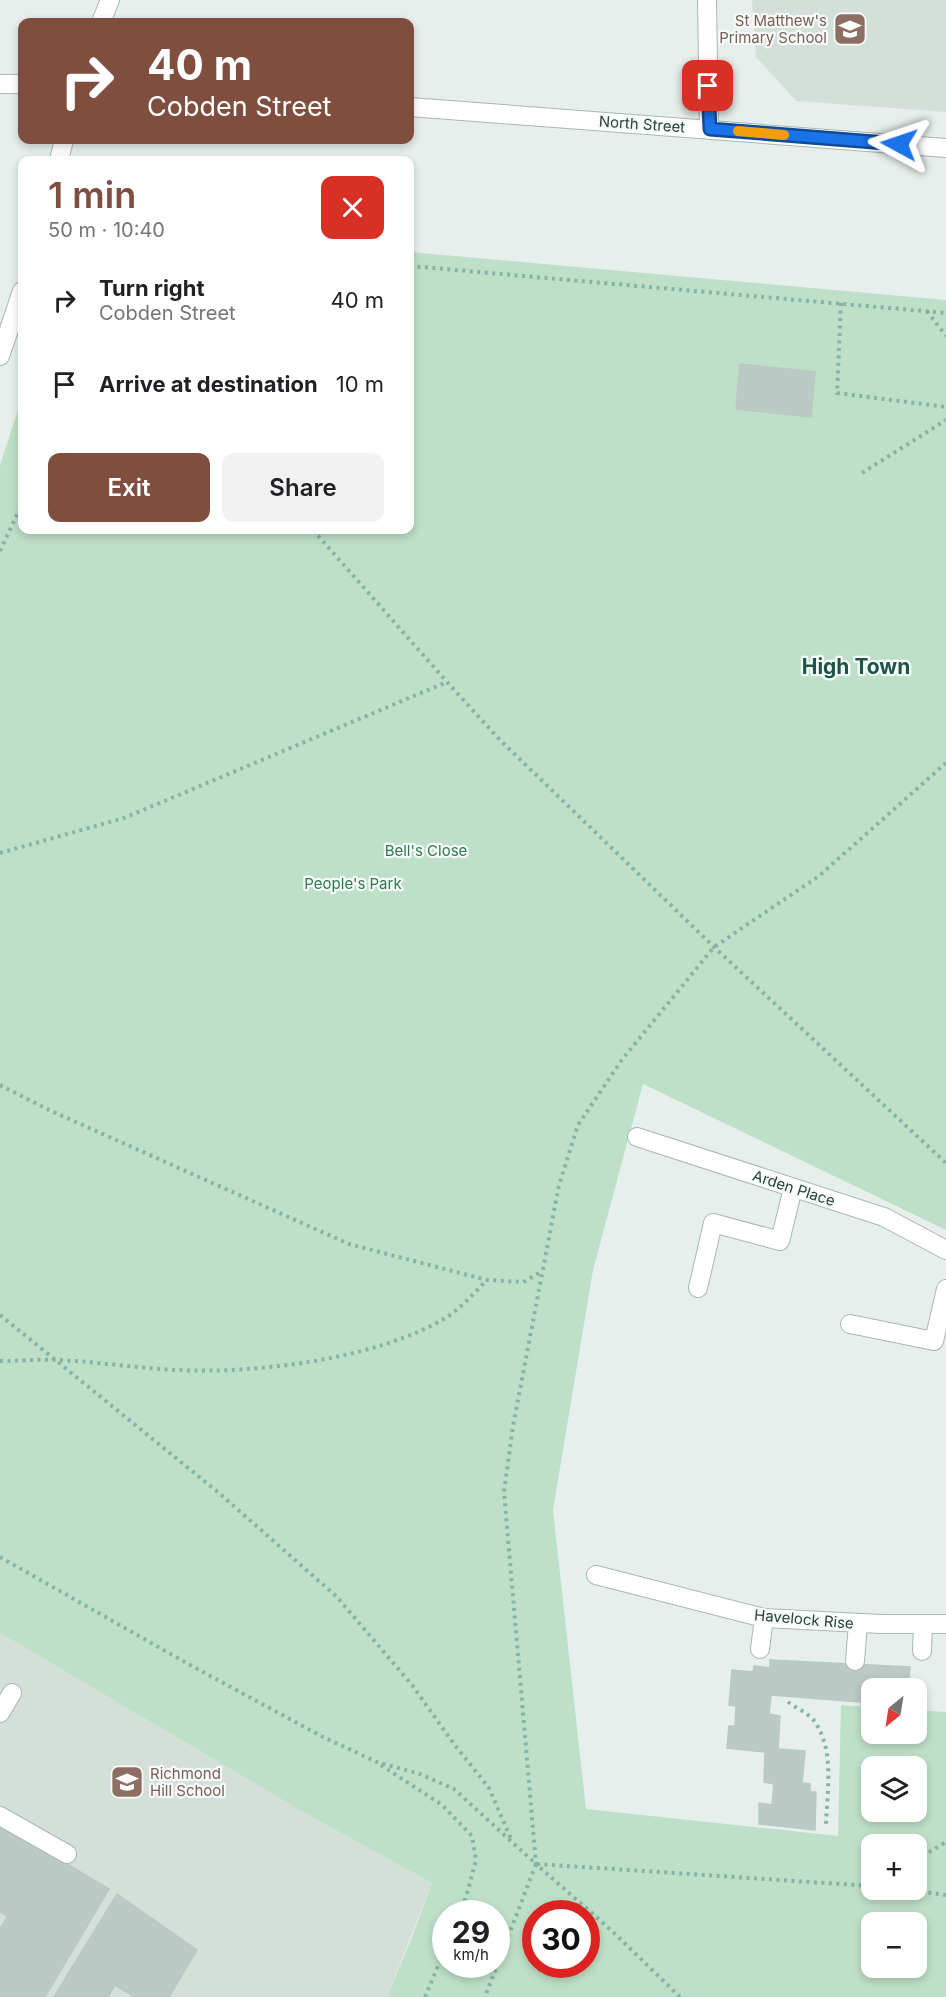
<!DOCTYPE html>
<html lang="en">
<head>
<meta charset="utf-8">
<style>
  :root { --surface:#fff; --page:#f2f2f2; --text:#202124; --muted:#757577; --accent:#7f4e3f }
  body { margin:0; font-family:Inter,sans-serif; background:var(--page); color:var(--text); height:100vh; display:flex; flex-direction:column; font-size:22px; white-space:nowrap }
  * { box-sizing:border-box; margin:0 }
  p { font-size:20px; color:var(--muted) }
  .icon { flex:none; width:33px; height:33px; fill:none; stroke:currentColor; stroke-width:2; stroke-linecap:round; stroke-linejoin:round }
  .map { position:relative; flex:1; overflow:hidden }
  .details { position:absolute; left:18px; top:156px; width:396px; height:378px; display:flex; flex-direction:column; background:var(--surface); border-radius:12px; box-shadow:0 3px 9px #0003 }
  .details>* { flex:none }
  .banner { position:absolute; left:18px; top:18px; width:396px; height:126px; border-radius:12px; box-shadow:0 3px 9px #0003; background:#7f4e3f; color:#fff; overflow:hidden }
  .needle { width:39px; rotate:210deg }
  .controls { position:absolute; left:861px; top:1678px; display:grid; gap:12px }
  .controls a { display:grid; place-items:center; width:66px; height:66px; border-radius:12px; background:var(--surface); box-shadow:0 3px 9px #0003; font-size:30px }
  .speed { position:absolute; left:432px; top:1900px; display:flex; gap:12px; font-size:30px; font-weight:700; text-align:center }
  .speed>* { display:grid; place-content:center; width:78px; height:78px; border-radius:50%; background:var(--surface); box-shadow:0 3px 9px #0003; line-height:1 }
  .speed small { font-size:15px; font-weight:400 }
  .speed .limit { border:9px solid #d22; background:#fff; color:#111 }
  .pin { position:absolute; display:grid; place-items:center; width:51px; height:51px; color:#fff; margin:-26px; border-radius:12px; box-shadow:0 3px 9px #0006 }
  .me { position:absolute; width:66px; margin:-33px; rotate:275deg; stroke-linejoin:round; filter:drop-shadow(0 0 4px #0008) }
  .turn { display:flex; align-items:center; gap:21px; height:126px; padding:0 30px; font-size:27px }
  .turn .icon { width:78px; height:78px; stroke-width:2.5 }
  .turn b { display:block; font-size:42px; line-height:51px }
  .round { display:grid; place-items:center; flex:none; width:63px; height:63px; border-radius:12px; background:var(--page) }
  .headline { display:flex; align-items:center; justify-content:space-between; height:102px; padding:0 30px }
  h1 { font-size:36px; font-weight:600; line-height:45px; color:var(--accent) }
  .button { display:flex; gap:12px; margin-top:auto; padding:12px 30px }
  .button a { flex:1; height:69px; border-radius:12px; background:var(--accent); color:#fff; font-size:24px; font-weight:600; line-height:69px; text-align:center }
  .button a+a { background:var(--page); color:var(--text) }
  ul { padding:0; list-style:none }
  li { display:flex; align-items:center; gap:18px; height:84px; padding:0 30px }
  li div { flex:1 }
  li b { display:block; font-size:22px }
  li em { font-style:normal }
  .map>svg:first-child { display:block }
  .built { fill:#d4dfda }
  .green { fill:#bfe0c8; fill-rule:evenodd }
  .building { fill:#bbcac4; stroke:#b8c9c2; stroke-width:1.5 }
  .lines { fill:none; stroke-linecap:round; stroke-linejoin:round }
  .lane-casing { stroke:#a8b8b2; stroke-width:20 }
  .street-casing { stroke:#a8b8b2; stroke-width:20 }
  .path { stroke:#86b3a5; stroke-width:4; stroke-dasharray:3 4.5; stroke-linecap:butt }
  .lane { stroke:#fff; stroke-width:18 }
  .street { stroke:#fff; stroke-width:18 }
  .route-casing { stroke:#114b97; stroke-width:15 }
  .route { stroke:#1a73e8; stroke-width:10 }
  .slow { stroke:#f59e0b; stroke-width:10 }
  .labels { text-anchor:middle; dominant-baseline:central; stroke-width:4.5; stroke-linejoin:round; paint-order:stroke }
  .education-label { font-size:15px; fill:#785e54; stroke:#f7fbf9; text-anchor:end }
  .street-label { font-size:15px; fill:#24423a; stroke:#f7fbf9 }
  .park-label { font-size:15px; fill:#2d7a4b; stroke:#f7fbf9 }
  .district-label { font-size:21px; font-weight:bold; fill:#1f5548; stroke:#f7fbf9 }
</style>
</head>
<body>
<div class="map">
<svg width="946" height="1997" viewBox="0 0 946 1997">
  <rect width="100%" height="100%" fill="#e6efeb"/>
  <g class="built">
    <path d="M752,0H946V112L796,101L756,57Z"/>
    <path d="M0,1633L310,1816L432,1883L387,1997H0Z"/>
  </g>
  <path class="green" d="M410,252L946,300V1230L643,1084L593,1270L553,1510L586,1809L838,1836L841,1705L871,1707L872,1734H916L917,1710L946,1712V1997H387L412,1937L432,1883L310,1816L0,1633V465L22,398V530H410ZM872,1767H916V1812H872ZM872,1845H916V1890H872ZM446,1914H496V1965H446ZM536,1914H586V1965H536ZM872,1923H916V1968H872Z"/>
  <g class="building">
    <path d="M740,364L815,372L811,417L736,409Z"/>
    <path d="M770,1660L910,1667L908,1689H872V1703L771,1695L769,1714L780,1716L778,1749L805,1751L802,1783L810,1784V1792H816L815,1830L759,1824V1803L772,1805L774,1784L764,1782L765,1752L727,1748L729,1726H735L736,1706L729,1705L732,1670L753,1672L754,1666L770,1668Z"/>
    <path d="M0,1824L109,1889L45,1997H0V1929L8,1916L0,1912Z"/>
    <path d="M117,1894L197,1950L169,1997H135L115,1985L108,1997H54Z"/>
  </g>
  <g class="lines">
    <g class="lane-casing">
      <g id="lane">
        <path d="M698,1288L713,1223L780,1241L793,1188"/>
        <path d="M850,1324L934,1341L946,1289"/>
        <path d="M760,1649L764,1618"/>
        <path d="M922,1651L923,1624"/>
        <path d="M855,1661L858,1623"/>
        <path d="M0,1713L12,1693"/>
        <path d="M0,1816L67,1854"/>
      </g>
    </g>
    <g class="street-casing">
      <g id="street">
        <path d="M707,0L709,128"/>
        <path d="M101,22L110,0"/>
        <path d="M0,84H22"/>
        <path d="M410,107L946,148"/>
        <path d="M59,160L64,140"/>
        <path d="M0,356L22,291"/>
        <path d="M637,1137L884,1217L946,1250"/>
        <path d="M596,1575L764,1618L881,1624H946"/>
      </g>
    </g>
    <g class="path">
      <path d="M410,266L946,313"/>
      <path d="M841,303L837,393L946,407"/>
      <path d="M927,311L946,336"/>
      <path d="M862,473L946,420"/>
      <path d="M313,530L447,682L500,740L714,947L946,1163"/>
      <path d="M0,551L22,504"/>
      <path d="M0,853L124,818L447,682"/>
      <path d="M0,1085L49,1110L349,1244L487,1280L523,1282L541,1272"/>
      <path d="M0,1315L219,1493L337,1597L412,1685L454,1744L489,1788L511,1839"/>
      <path d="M0,1361C20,1361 40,1359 59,1360C99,1362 138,1368 177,1370C257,1374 378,1359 447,1317C462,1307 474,1293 487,1280"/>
      <path d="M0,1557L190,1665L323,1737L377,1762L420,1774L454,1789L536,1864L485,1997"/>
      <path d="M788,1702C796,1708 810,1714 815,1722C835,1752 827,1792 826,1825"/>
      <path d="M381,1765L442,1805L472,1836L476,1860L466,1897L459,1914"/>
      <path d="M916,1860L946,1842"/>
      <path d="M537,1864L872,1886"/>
      <path d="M906,1890L946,1895"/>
      <path d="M425,1997L446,1947"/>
      <path d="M680,1997L612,1931L536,1864L504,1492L513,1426L559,1185L578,1125L621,1061L714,947L819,876L946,763"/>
    </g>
    <use href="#lane" class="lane"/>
    <use href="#street" class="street"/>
  </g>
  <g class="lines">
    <g class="route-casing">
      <path id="route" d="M708,86L710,129L899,144"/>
    </g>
    <use href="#route" class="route"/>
    <path class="slow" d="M738,131L784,135"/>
  </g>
  <defs>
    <g id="school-square" transform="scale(1.725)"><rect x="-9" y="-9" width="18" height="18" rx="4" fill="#8d6e63" stroke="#f7fbf9"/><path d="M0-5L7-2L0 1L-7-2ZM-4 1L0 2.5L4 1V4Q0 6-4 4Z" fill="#fff"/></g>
  </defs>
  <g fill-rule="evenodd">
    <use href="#school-square" x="850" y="29"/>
    <use href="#school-square" x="127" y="1782"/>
  </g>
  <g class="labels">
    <g class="education-label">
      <text x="827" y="20">St Matthew's<tspan x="827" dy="17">Primary School</tspan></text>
      <text x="150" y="1773" text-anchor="start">Richmond<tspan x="150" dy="17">Hill School</tspan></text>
    </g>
    <g class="street-label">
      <text transform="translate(642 124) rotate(4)">North Street</text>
      <text transform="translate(794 1188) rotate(18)">Arden Place</text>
      <text transform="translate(804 1619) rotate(5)">Havelock Rise</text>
    </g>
    <g class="park-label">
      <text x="426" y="850">Bell's Close</text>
      <text x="353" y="883">People's Park</text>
    </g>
    <g class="district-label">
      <text x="856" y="666">High Town</text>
    </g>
  </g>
</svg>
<div class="controls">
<a><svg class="needle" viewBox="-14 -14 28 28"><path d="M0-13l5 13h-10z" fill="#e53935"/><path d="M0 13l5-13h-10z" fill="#757577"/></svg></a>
<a><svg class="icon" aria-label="layers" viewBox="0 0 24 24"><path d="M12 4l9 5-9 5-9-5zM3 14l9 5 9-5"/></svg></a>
<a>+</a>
<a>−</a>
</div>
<div class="speed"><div>29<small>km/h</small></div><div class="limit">30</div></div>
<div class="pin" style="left:708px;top:86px;background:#d93025"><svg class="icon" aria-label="arrive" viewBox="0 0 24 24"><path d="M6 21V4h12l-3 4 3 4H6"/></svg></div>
<svg class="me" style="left:899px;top:144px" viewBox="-20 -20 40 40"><path d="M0-17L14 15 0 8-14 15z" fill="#1a73e8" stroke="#fff" stroke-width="4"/></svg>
<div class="banner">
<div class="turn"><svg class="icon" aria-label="right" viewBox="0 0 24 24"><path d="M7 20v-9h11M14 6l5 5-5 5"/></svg><div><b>40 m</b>Cobden Street</div></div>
</div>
<section class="details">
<div class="headline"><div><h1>1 min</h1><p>50 m · 10:40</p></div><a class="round" style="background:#d93025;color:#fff"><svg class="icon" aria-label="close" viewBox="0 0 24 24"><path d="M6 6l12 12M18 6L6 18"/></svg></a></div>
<ul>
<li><svg class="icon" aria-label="right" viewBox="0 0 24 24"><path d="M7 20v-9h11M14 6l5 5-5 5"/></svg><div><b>Turn right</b><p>Cobden Street</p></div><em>40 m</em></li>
<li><svg class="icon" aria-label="arrive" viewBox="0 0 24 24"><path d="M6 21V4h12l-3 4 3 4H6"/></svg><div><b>Arrive at destination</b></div><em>10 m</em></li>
</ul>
<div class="button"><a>Exit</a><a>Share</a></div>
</section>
</div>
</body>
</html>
